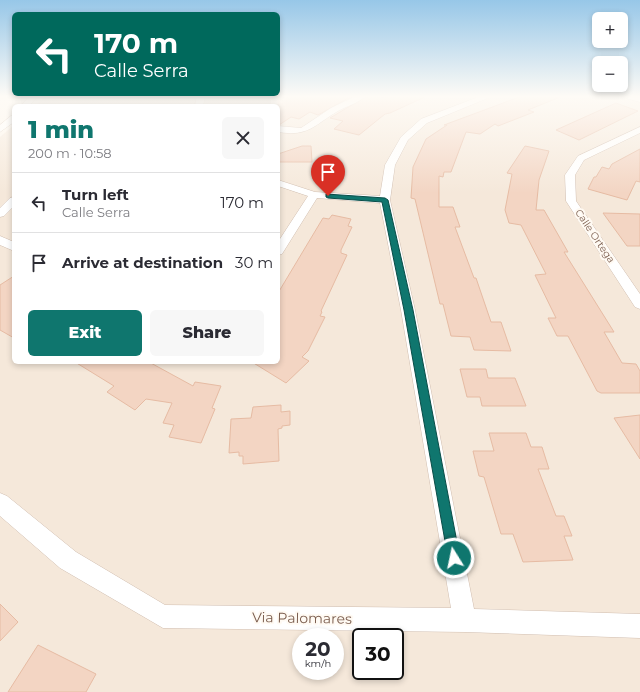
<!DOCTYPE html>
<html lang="en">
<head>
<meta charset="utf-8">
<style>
  :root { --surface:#fff; --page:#f7f7f7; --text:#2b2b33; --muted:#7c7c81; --line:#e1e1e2; --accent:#0f766e }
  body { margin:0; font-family:Montserrat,sans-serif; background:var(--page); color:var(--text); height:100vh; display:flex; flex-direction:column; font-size:15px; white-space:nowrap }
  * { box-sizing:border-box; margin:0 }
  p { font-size:13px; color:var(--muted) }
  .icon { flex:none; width:22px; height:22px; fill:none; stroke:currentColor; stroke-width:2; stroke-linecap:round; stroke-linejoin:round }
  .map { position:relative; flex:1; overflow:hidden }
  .panel { position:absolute; left:12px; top:104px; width:268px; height:260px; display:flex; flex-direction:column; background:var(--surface); border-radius:6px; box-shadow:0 2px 6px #0003 }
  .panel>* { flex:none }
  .guide { position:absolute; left:12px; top:12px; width:268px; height:84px; border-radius:6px; box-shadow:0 2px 6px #0003; background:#00695c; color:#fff; overflow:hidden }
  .fabs { position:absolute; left:592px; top:12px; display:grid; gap:8px }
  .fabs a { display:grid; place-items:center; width:36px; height:36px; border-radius:6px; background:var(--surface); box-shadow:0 2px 6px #0003; font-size:20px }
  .speed { position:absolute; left:292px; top:628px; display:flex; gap:8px; font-size:20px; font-weight:700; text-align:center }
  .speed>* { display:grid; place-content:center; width:52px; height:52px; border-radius:50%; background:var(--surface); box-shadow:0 2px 6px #0003; line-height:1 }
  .speed small { font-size:10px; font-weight:400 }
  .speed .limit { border:2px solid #111; border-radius:6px; background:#fff; color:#111 }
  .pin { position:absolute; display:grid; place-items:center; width:34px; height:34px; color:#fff; margin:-41px -17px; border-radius:50% 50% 50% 0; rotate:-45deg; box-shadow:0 0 4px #0007 }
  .pin .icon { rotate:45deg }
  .me { position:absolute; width:44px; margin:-22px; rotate:350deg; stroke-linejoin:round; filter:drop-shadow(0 0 3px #0008) }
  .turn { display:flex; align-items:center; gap:14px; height:84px; padding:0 16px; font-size:18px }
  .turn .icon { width:52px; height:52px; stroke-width:2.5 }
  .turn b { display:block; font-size:28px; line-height:34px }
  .round { display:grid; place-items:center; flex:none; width:42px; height:42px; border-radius:6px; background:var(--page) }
  .overview { display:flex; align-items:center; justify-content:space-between; height:68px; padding:0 16px }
  h1 { font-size:24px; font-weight:800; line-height:30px; color:var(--accent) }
  .cta { display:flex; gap:8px; margin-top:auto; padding:8px 16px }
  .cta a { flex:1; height:46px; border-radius:6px; background:var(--accent); color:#fff; font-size:16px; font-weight:800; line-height:46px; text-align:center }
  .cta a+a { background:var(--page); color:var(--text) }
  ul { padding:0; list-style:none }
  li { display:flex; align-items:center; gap:12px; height:60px; padding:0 16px; border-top:1px solid var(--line) }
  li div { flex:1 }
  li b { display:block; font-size:15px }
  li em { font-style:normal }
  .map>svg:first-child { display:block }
  .residential { fill:#f5e8da; fill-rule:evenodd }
  .green { fill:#d8ecc9 }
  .building { fill:#f3d5c3; stroke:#e6bba3 }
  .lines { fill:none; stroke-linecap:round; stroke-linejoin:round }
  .minor-casing { stroke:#d1beb0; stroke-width:1 }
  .minor { fill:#fff; fill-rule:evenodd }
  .route { fill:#0f766e; stroke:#0a4d48 }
  .labels { text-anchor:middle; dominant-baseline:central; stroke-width:4; stroke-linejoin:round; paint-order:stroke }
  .far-street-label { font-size:10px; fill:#7a5c4d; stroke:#fffaf3 }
  .near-street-label { font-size:14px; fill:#7a5c4d; stroke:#fffaf3 }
</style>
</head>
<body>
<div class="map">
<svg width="640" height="692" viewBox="0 0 640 692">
  <rect width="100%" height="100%" fill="#fdf6ec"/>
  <path class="residential" d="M172,96H640V692H0V137L14,125V362H278V106H35L42,100ZM301,637H335V671H301ZM361,637H395V671H361Z"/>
  <path class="green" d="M45,96H172L42,100Z"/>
  <g class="building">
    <path d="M278,96H352L318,115L310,112L299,119L291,117L279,125H278Z"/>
    <path d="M367,96L382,97L427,96L390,113L385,114L359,135L334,129L343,121L330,118Z"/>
    <path d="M522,96L560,97L528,110L534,112L498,126L495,124L480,134L466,132L451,172H444L443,177L439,176V207H453L460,227H455L474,278H476L491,322H501L511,351L474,350L470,337L451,336L443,304H440L415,199L411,198L413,167L426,139L447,125H444Z"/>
    <path d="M616,103L638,111L579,140L556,130Z"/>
    <path d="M302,146H311L312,162H278V154Z"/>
    <path d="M525,146L549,151L539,180L536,210H544L568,252H564L614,332H604L622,363L636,364L640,371V393H601L597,391L568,336H557L548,318H556L535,275L546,274L521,225L509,223L505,210L512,174L507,173Z"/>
    <path d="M640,149V182L636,181L627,200L588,189L594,177H596L602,167L609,169L612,164Z"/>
    <path d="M603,213L640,214V246H627Z"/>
    <path d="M332,215L351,219L348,226L352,227L341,250V253L347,255L321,311L322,312L320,316L325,317L308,351L302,357L309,361L286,383L252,362H278V293L323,218L329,219Z"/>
    <path d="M14,276V338L0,330V285Z"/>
    <path d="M75,362H149L193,386L195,382L221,386L212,408L215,409L201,443L169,437L174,425L163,423L172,403L146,399L135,410L107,392L114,386Z"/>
    <path d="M460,369H486L488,378H515L526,406H482L480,397H467Z"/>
    <path d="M281,405V412L290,411V425L282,426V428L278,429L279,461L243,464V456H239V452L229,453L231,419L251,418L253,407Z"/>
    <path d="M640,415V459L614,418Z"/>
    <path d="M489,433H526L531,447H542L549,469H538L556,516H564L572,536H564L573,560L523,562L513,534H501L484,477L479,476L473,451H494Z"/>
    <path d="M0,604L18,622L0,641Z"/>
    <path d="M38,645L96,674L86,692H8Z"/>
  </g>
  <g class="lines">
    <g class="minor-casing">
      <g id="minor">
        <path d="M30,96H38L29,106H21Z"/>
        <path d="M197,96H205L203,106H195Z"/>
        <path d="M356,96H366C358,103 347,106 338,111C314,125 309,137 278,132V126L301,128L331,108Z"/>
        <path d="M481,96H493L427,123L408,140L395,165L390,200L415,310L474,609L640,614V638L465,632L163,628L60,568L0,516V493L7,496L76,552L165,605L451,608L401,310L380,203L317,198L282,254L278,255V242L308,196L278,186V180L315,192L380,196L385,165L401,137L421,119Z"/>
        <path d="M624,96L640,97V102L625,98Z"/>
        <path d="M11,116H14V122L0,132V125Z"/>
        <path d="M640,127V133L584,160L575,175L576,201L640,294V309L635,307L566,201L565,175L578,156Z"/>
        <path d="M14,197V206L4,216L0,217V208L10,198Z"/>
        <path d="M0,236L14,242V251L0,245Z"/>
      </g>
    </g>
    <use href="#minor" class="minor"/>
  </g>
  <linearGradient id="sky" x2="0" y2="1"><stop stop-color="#97c7e8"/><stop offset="0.5" stop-color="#fefbf6"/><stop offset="1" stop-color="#fefbf6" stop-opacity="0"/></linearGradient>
  <rect width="640" height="193" fill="url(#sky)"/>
  <path class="route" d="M326,194L385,198L388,200L413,310L460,558L459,562L454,564L449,562L448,558L404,310L382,202L328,198L326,197Z"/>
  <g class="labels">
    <g class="far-street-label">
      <text transform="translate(595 236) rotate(56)">Calle Ortega</text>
    </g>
    <g class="near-street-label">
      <text transform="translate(302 618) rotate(1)">Via Palomares</text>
    </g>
  </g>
</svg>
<div class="fabs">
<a>+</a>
<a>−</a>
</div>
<div class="speed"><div>20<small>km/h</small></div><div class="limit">30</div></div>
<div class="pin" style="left:328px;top:196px;background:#d93025"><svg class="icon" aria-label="arrive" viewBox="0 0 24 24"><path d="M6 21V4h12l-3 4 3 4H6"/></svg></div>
<svg class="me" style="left:454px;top:558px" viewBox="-20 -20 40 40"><circle r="17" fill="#0f766e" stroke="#fff" stroke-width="3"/><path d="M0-11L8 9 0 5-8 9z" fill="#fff"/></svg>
<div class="guide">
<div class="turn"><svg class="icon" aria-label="left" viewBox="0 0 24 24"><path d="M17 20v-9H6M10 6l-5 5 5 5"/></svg><div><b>170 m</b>Calle Serra</div></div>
</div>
<section class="panel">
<div class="overview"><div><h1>1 min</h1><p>200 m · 10:58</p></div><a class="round"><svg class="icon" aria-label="close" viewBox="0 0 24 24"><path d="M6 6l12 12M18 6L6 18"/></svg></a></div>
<ul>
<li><svg class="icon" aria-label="left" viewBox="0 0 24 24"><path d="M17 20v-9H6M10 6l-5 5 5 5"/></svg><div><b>Turn left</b><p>Calle Serra</p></div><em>170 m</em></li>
<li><svg class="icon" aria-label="arrive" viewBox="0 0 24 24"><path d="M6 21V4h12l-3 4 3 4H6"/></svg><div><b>Arrive at destination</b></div><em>30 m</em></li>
</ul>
<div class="cta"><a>Exit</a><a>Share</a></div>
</section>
</div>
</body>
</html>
